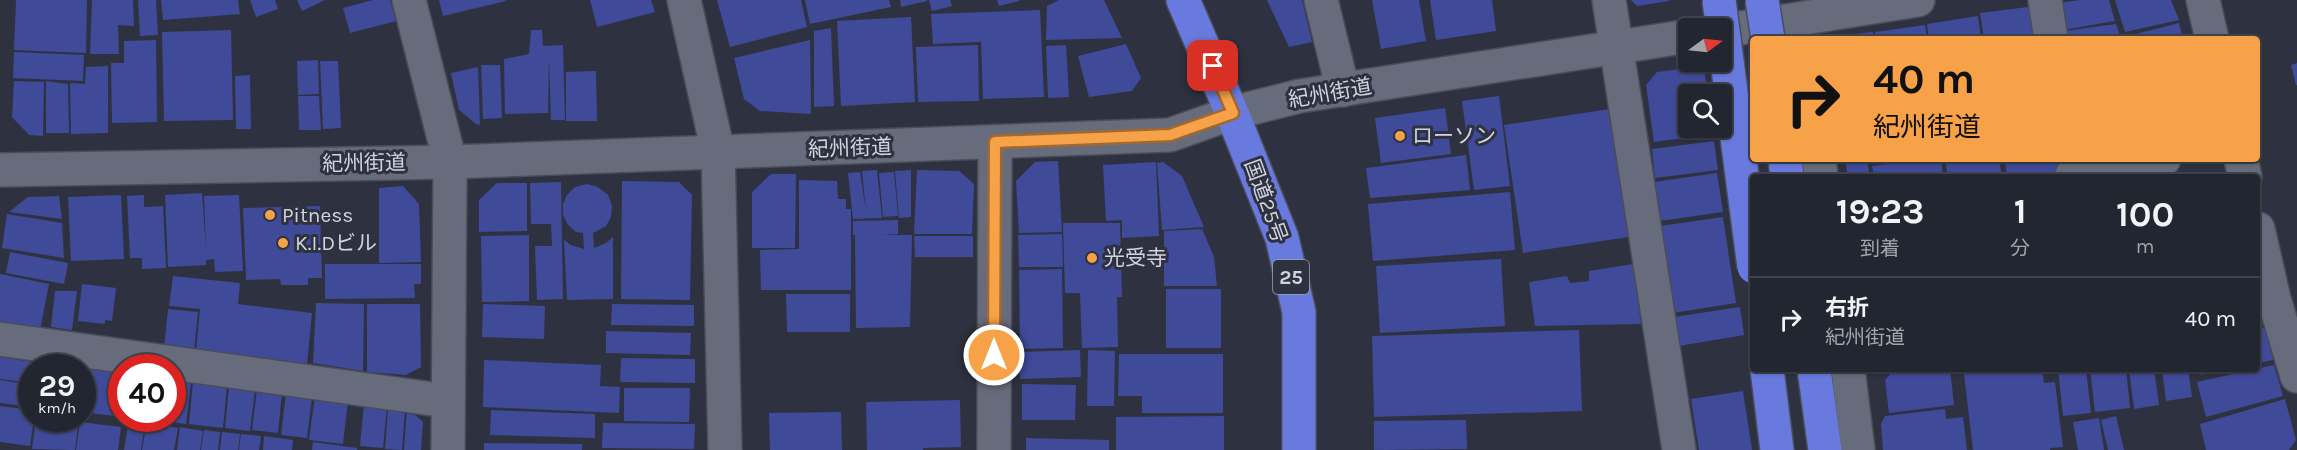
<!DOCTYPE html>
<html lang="ja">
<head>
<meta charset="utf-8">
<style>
  :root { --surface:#222630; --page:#2a2e38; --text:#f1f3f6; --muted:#a2a5ab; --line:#3f434c }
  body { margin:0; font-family:Karla,"Noto Sans JP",sans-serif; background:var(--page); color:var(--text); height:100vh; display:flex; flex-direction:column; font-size:22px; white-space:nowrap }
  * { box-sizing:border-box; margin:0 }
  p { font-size:20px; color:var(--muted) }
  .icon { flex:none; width:33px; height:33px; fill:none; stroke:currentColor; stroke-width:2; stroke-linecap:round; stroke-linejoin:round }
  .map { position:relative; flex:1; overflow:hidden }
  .sheet { position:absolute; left:1750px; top:174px; width:510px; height:198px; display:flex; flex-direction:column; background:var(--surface); border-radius:6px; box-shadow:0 2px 4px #0004,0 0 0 2px var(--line) }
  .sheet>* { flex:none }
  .hud { position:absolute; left:1750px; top:36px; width:510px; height:126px; border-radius:6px; box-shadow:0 2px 4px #0004,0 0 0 2px var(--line); background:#f7a248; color:#111; overflow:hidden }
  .needle { width:39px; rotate:75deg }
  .tools { position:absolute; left:1678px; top:18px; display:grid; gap:12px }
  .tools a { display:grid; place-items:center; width:54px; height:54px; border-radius:6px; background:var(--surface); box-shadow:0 2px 4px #0004,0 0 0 2px var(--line); font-size:30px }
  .speed { position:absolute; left:18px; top:354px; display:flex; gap:12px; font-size:30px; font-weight:700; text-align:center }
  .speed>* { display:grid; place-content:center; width:78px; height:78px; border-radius:50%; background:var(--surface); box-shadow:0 2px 4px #0004,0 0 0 2px var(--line); line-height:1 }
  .speed small { font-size:15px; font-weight:400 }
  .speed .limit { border:9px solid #d22; background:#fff; color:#111 }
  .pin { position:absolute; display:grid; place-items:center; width:51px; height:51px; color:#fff; margin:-26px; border-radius:12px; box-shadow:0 3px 9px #0006 }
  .me { position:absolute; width:66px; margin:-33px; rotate:0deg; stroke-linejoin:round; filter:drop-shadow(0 0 4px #0008) }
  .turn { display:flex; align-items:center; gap:21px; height:126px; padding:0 24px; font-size:27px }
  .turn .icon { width:78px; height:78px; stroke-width:2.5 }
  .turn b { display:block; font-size:42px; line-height:51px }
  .eta { display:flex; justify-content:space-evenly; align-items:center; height:102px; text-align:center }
  .eta b { font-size:36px; font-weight:700; line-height:42px }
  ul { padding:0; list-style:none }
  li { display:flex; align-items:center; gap:18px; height:84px; padding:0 24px; border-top:2px solid var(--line) }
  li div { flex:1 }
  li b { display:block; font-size:22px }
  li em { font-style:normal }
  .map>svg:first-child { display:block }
  .building { fill:#3f4a99 }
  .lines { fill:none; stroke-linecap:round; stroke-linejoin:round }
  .minor-casing { stroke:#4a4d59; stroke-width:36 }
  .highway-casing { stroke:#4a4d59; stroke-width:36 }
  .minor { stroke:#676c7c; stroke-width:33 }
  .highway { stroke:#697adf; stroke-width:33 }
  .highway-bridge-casing { stroke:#4a4d59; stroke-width:36; stroke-linecap:butt }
  .highway-bridge { stroke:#697adf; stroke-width:33 }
  .route-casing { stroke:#a1692f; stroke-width:15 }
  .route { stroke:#f7a248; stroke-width:10 }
  .poi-dot { fill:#f7a248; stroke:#2e3240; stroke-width:2 }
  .labels { text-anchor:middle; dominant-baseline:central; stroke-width:6; stroke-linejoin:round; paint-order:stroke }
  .shield { fill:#2e3240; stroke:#a0a3ae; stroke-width:1.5 }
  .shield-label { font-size:20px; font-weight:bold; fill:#d1d3dd }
  .street-label { font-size:21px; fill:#d1d3dd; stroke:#2e3240 }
  .poi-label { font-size:21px; fill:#d1d3dd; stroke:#2e3240; text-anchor:start }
</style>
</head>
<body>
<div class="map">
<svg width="2297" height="450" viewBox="0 0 2297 450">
  <rect width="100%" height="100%" fill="#2e3240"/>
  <g class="building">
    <path d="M16,0H87L86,53L14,50Z"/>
    <path d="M92,0H133L134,26L118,25L119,54H90Z"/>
    <path d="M138,0H156L158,35L140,36Z"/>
    <path d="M161,0H238L240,14L163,20Z"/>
    <path d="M250,0H275L278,9L256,17Z"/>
    <path d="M297,0H325L302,11Z"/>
    <path d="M373,0H390L396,21L350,33L343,8Z"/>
    <path d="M439,0H505L506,1L443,16Z"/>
    <path d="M590,0H651L655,12L597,27Z"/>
    <path d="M717,0H801L807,27L730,47Z"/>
    <path d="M805,0H889L891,7L810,24Z"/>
    <path d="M900,0H927V1L901,7Z"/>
    <path d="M929,0H950L952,6L932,11Z"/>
    <path d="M997,0H1019V1L999,6Z"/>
    <path d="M1059,0H1104L1122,38L1046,40L1047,6Z"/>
    <path d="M1267,0H1302L1312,42L1289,47Z"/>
    <path d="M1372,0H1419L1426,41L1381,49Z"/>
    <path d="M1430,0H1492L1496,31L1436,40Z"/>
    <path d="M1631,0H1669V1L1637,6Z"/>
    <path d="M2080,0H2109L2115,21L2057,31L2052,4Z"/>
    <path d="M2115,0H2171L2179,20L2125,32Z"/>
    <path d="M2036,6L2041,39H1984L1980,13Z"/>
    <path d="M1040,10L1044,97L983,99L981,42L933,44L931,14Z"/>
    <path d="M1978,16L1981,39H1929L1927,24Z"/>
    <path d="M911,17L915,102L841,106L837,21Z"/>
    <path d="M2179,23L2183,39H2125L2124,37Z"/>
    <path d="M2116,24L2121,39H2058L2057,32Z"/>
    <path d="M1925,25L1927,39H1876L1875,32Z"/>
    <path d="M831,28L834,106L814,107V31Z"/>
    <path d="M231,30L233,120L164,121L162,32Z"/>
    <path d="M531,30H542L543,46L563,45L565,120H551L549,58L548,113L505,114L504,59L529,54Z"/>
    <path d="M1873,32V39H1855L1854,34Z"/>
    <path d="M156,40L157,122L112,123L111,63H124V41Z"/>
    <path d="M810,40L811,114L760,111L744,99L734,58Z"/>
    <path d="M1126,44L1141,78L1132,91L1089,97L1078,56Z"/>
    <path d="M978,45L979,101L918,102L916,47Z"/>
    <path d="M1066,45L1069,97L1048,98L1046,46Z"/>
    <path d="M14,52L84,55L83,81L13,78Z"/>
    <path d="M318,60L319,94L298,95L297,61Z"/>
    <path d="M320,61H338L341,128L323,129Z"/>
    <path d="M2297,63V85H2296L2291,65Z"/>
    <path d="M481,65H500L502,118L483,119Z"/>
    <path d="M108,66V133L71,134L70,83L85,84L86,67Z"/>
    <path d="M1704,66L1707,94H1689V128H1712L1713,134L1654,142L1646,85L1657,72Z"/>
    <path d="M478,67L480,125L476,124L459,110L451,73Z"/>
    <path d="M596,71L597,121H566V72Z"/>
    <path d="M250,75L251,129H236L235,76Z"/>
    <path d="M14,81L44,82L43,136L29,135L12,117Z"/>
    <path d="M46,81L68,84L69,133H46Z"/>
    <path d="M298,96H319L321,130H299Z"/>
    <path d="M1499,96L1510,186L1474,190L1462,101Z"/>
    <path d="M1445,108L1451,154L1381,163L1375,118Z"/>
    <path d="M1610,109L1629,237L1523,253L1504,125Z"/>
    <path d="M1714,141L1718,170L1655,178L1652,149Z"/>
    <path d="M1466,155L1470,190L1370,198L1366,168Z"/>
    <path d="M1845,159H1867L1870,177H1848Z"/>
    <path d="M1872,159H1895V160L1873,163Z"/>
    <path d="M1931,159H1941L1943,177H1874L1872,166Z"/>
    <path d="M1945,159H1999L2002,177H1948Z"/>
    <path d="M2005,159H2058L2061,177H2007Z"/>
    <path d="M1058,161L1062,232L1019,233L1016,181L1035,162Z"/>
    <path d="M1156,162L1159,236L1122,238V220L1106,221L1103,165Z"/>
    <path d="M1163,162L1182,176L1204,227L1162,230L1157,163Z"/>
    <path d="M877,170L882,218L853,219L848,173L860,172L866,211L862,171Z"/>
    <path d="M911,170V217L899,218L895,171Z"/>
    <path d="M917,170L959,171L974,184L972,234H914Z"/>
    <path d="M894,172L898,216L883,217L879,173Z"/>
    <path d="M1717,173L1723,212L1660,221L1654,182Z"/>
    <path d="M771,174H796L795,248H752V192Z"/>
    <path d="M799,180L837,181L838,199H846V209H851V290H761L760,250L799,249Z"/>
    <path d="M622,181L679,182L692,195L690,300L621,299Z"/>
    <path d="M561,182L563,299L537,300L535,246H552L551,224H531L530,183Z"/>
    <path d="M497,183H527V231L479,232V200Z"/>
    <path d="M587,184L598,187L608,195L612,206L611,217L606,226L593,233L594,248L606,243L613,237V299L567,300L564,240L571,245L584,249L583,233L576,232L568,225L563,215V204L567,195L575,187Z"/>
    <path d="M403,186L419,204L421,262L379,263V188Z"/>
    <path d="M1510,192L1515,250L1373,261L1368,204Z"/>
    <path d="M202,193L206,250L204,196L239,195L243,271L215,272L214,259L206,260V265L168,267L165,195Z"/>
    <path d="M121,195L124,259L71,261L68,197Z"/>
    <path d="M144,195V207L163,206L166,268L142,269V258H130L127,196Z"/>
    <path d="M59,196L62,219L9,212L28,197Z"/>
    <path d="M320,206L322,278H308V285H281L280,279L246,280L243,208Z"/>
    <path d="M7,214L62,223L64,258L2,248Z"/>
    <path d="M1723,217L1736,303L1673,313L1660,226Z"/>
    <path d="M898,220V234L882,235H912L910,327L856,328L855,235H853V221Z"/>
    <path d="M1063,223H1120L1122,297H1117L1118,347L1082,348L1080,293H1065Z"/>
    <path d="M1202,229L1214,257L1217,286H1164V231Z"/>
    <path d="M1062,234L1063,267H1019L1018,235Z"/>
    <path d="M529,235V301L482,302L481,236Z"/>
    <path d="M914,236H973V257H915Z"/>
    <path d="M10,252L68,263L64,284L6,273Z"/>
    <path d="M1501,259L1505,326L1380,333L1376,266Z"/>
    <path d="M325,264H421V284H414L415,298L325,299Z"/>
    <path d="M1633,264L1641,324L1535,326L1529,282L1567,276L1570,283L1589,281V271Z"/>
    <path d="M1062,269L1063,348L1020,349L1019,270Z"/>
    <path d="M0,274L49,284L40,330L0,322Z"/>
    <path d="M173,276L240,283L238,304L312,313L307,364L196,351L200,309L169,306Z"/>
    <path d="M82,284L116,288L112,321L105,320V324L78,321Z"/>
    <rect x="1166" y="289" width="55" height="59"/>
    <path d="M55,291H77L72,330L51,327Z"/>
    <path d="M786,294H850V332H787Z"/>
    <path d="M316,303L364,304L363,371L313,363Z"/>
    <path d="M367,304H420L421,367L406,375L367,372Z"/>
    <path d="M483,304L545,306L544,339L482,337Z"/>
    <path d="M612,304L694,305V326L611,325Z"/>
    <path d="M1740,307L1744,335L1679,346L1674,317Z"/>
    <path d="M168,309L198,312L194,352L164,349Z"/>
    <path d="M2258,325L2266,330L2273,360L2258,363Z"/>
    <path d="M1579,330L1582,411L1374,417L1372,336Z"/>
    <path d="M606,331L691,333L690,355L606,353Z"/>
    <path d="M1080,350L1081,377L1020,379L1019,352Z"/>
    <path d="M1088,350L1115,351L1114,406H1087Z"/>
    <path d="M1119,354H1223V413H1142V396H1118Z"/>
    <path d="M0,357L39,363L38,368H32V383L0,379Z"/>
    <path d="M621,358L695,359V383L620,382Z"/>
    <path d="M484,360L601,365L600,386L620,387L619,413L483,407Z"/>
    <path d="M43,361L58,363V368H42Z"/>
    <path d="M61,363L82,366V368H61Z"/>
    <path d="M2274,365L2283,396L2206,417L2197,382Z"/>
    <path d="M82,366L122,372V417L82,412Z"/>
    <path d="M1895,369H1950L1954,405L1889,413L1885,380Z"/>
    <path d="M2003,369H2042L2044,383L2055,382L2063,447L2050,448V450H1973L1964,374Z"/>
    <path d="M2058,369H2086L2091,413L2063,416Z"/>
    <path d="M2090,369H2126L2130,408L2095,412Z"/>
    <path d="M2129,369H2154L2159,405L2134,409Z"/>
    <path d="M2162,369H2188L2192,397L2166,401Z"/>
    <path d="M2198,369H2223V370L2200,375Z"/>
    <path d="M172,379L191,382L186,424L161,421V418H172Z"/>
    <path d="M0,380L32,385V407L0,403Z"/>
    <path d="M193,382L227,385L223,428L189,424Z"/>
    <path d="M1022,384L1076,385L1075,420H1022Z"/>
    <path d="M229,387L255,390L250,431L225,428Z"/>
    <path d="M624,388H690L689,422L624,421Z"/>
    <path d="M257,389L282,392L278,433L252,430Z"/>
    <path d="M1743,391L1752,450H1699L1691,399Z"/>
    <path d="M286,393L312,396L307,438L281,435Z"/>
    <path d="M315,396L348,400L343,444L309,440Z"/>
    <path d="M2285,399L2296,440L2289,450H2206L2200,424Z"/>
    <path d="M960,400L961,447L923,448V450H867L866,402Z"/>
    <path d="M364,404L387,406L383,448L360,446Z"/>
    <path d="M0,406L32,410V418H34L30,446L0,442Z"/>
    <path d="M388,408L405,409L402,450L385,449Z"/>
    <path d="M407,408L423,422L421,450H404Z"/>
    <path d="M1945,409L1946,419L1963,417L1967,450H1883L1881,424L1885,416Z"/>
    <path d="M491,410L595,414V438L490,435Z"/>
    <path d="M841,412L842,450H770L769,413Z"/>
    <path d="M1224,416V450H1116V417Z"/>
    <path d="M2116,416L2124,450H2108L2101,420Z"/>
    <path d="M36,418H79L75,450L32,449Z"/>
    <path d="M2099,418L2104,450H2078L2073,422Z"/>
    <path d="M129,420L145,423L141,450H124Z"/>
    <path d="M1466,420L1467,449L1374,450V421Z"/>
    <path d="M80,422L121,427L118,450H76Z"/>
    <path d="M147,422L178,428L174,450H142Z"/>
    <path d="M603,423L695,424L694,449L602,448Z"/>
    <path d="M180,427L203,431L200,450H177Z"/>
    <path d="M204,430L220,432L218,450H201Z"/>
    <path d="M222,432L240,434L238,450H220Z"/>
    <path d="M241,434L261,436L259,450H239Z"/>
    <path d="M264,436L293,440L292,450H263Z"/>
    <path d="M1026,438L1109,440V450H1026Z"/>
    <path d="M313,442L357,448V450H312Z"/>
    <path d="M484,443L582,444V450H484Z"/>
  </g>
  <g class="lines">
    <g class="minor-casing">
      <g id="minor">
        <path d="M409,0L450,162L448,450"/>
        <path d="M684,0L718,152L725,450"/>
        <path d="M1321,0L1343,90"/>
        <path d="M1609,0L1679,450"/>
        <path d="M2045,0L2051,39"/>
        <path d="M2203,0L2212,39"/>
        <path d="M1722,31L1918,0"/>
        <path d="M1819,159L1821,177"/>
        <path d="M2241,159L2245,177"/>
        <path d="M0,170L450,162L1170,135L1232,113L1300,96L1689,36"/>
        <path d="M2072,175L2164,159"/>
        <path d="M2258,229L2274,299L2297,376"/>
        <path d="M0,339L447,401"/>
        <path d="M1848,369L1858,450"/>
        <path d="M994,450L995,142"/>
      </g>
    </g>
    <g class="highway-casing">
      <g id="highway">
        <path d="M1183,0L1232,113L1282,238L1299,312V450"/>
        <path d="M1785,159L1787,177"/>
        <path d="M1767,369L1777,450"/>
        <path d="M1814,369L1825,450"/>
      </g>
    </g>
    <use href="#minor" class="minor"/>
    <use href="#highway" class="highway"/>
    <g class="highway-bridge-casing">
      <g id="highway-bridge">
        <path d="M1719,0L1754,267"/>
        <path d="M1762,0L1768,39"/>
      </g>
    </g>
    <use href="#highway-bridge" class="highway-bridge"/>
  </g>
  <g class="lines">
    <g class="route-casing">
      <path id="route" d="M994,355L995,142L1170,135L1233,113L1213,66"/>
    </g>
    <use href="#route" class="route"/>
  </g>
  <g class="poi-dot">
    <circle cx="1400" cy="136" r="6"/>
    <circle cx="270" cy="215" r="6"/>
    <circle cx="283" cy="243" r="6"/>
    <circle cx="1092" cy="258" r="6"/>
  </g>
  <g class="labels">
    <rect class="shield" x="1273" y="260" width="36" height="34" rx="4.5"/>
    <g class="shield-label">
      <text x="1291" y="277">25</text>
    </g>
    <g class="street-label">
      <text transform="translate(1330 93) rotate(-10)">紀州街道</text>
      <text transform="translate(850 148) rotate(-2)">紀州街道</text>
      <text transform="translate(364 163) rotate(-1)">紀州街道</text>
      <text transform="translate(1266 201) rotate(70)">国道25号</text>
    </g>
    <g class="poi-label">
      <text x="1412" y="136">ローソン</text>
      <text x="282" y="215">Pitness</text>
      <text x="295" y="243">K.I.Dビル</text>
      <text x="1104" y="258">光受寺</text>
    </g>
  </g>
</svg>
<div class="tools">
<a><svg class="needle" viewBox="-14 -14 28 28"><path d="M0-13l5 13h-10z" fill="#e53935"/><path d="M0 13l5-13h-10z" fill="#a2a5ab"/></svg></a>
<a><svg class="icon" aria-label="search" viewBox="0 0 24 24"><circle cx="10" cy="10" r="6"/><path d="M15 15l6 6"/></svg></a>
</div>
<div class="speed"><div>29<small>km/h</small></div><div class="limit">40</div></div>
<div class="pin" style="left:1213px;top:66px;background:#d93025"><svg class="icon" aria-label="arrive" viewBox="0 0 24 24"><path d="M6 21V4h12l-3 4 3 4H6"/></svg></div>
<svg class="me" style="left:994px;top:355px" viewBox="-20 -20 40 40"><circle r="17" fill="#f7a248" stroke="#fff" stroke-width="3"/><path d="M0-11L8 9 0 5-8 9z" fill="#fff"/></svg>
<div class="hud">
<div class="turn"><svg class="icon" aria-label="right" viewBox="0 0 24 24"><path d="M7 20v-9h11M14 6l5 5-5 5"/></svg><div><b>40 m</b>紀州街道</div></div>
</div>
<section class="sheet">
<div class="eta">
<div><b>19:23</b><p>到着</p></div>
<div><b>1</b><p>分</p></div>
<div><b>100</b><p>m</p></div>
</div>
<ul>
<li><svg class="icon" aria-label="right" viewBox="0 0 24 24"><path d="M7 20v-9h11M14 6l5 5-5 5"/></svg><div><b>右折</b><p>紀州街道</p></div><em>40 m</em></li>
</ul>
</section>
</div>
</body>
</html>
